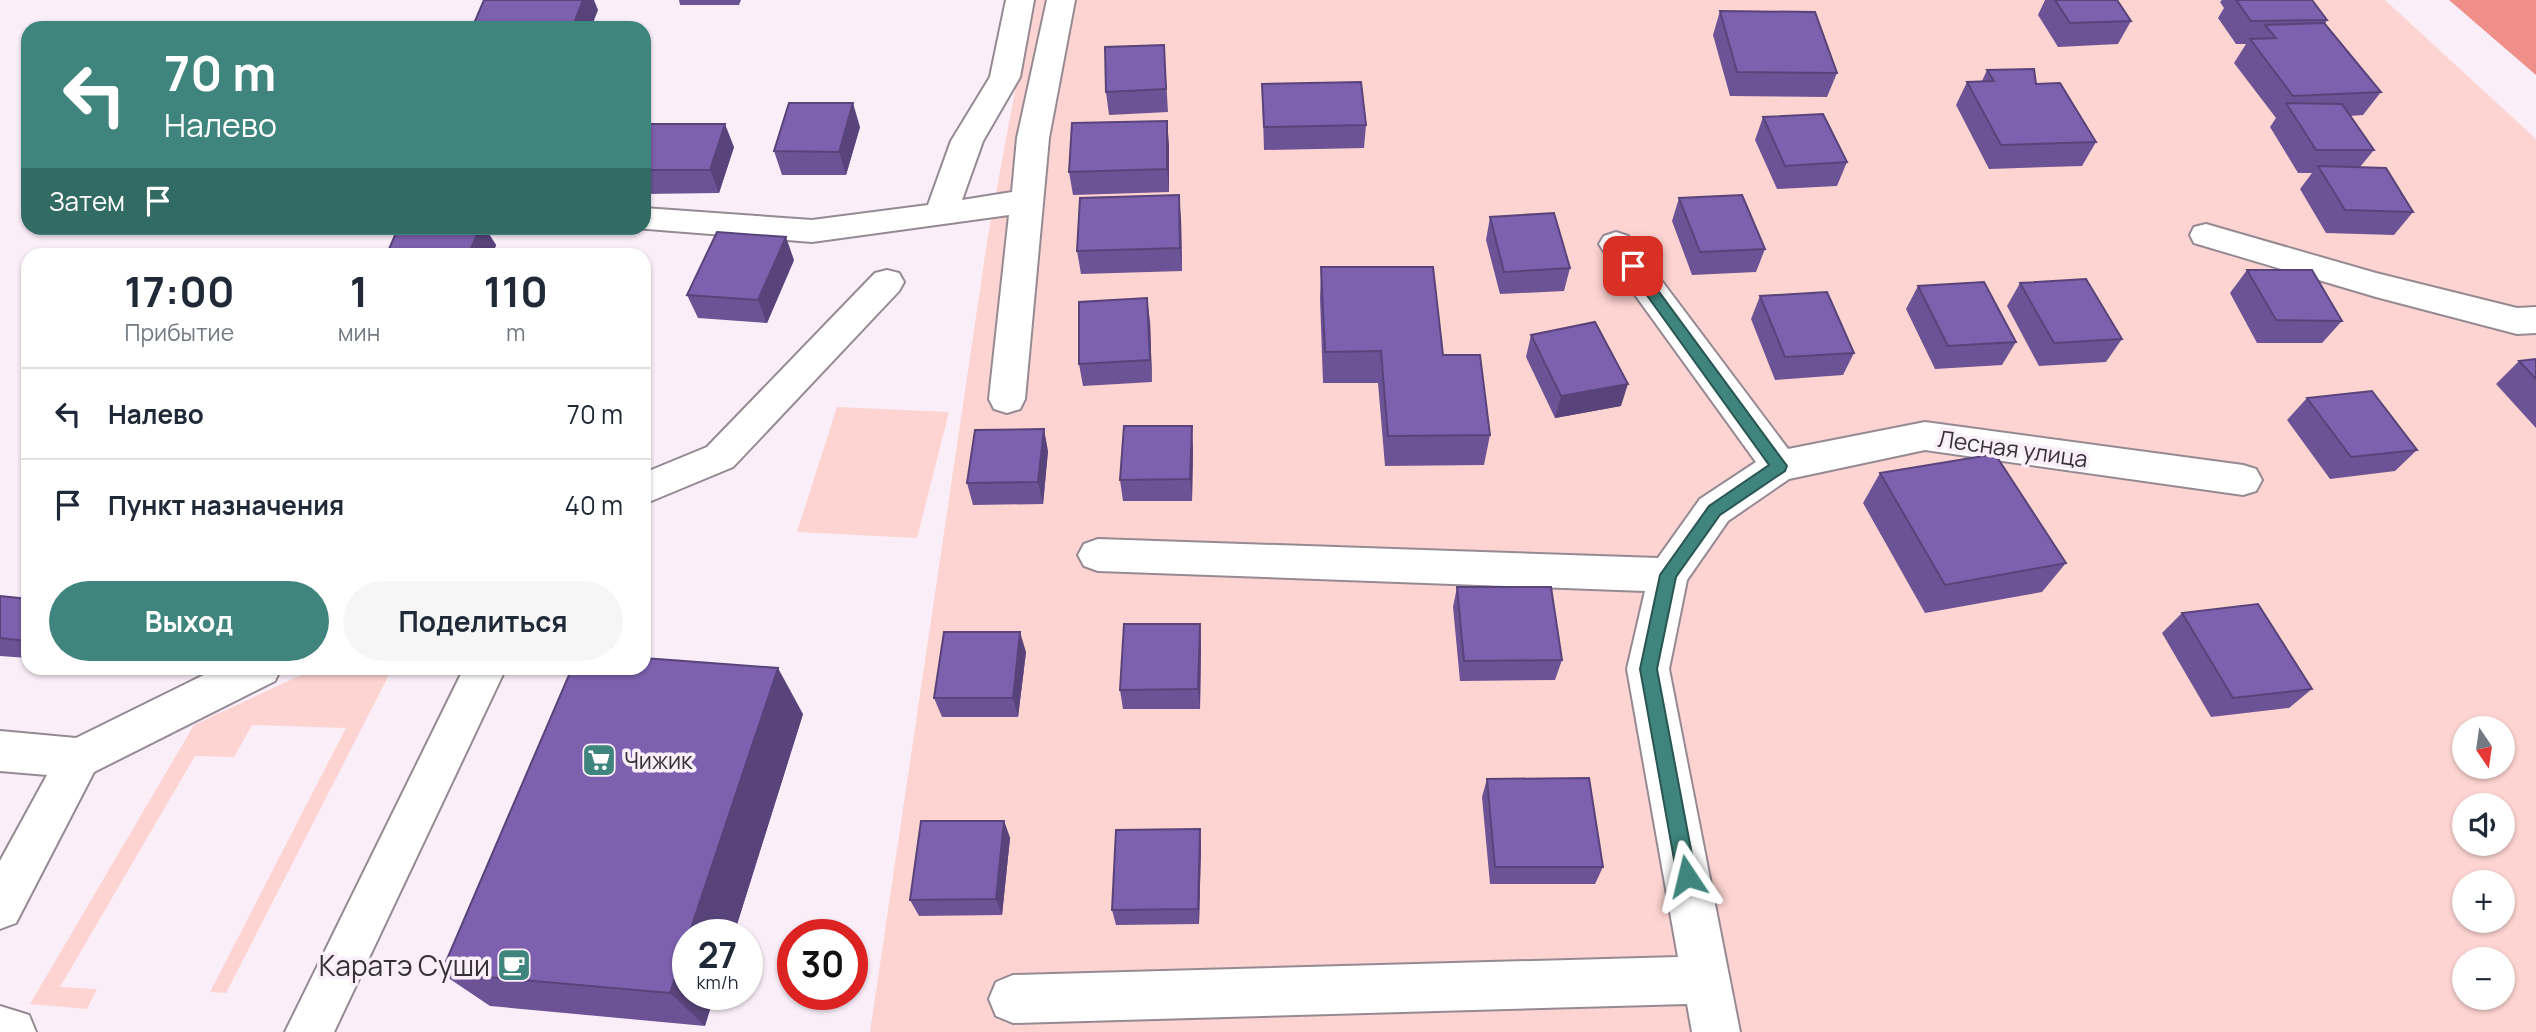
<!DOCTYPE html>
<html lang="ru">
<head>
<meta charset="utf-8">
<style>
  :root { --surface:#fff; --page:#f6f6f7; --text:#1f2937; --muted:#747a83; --line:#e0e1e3; --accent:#3f857e }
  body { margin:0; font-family:Manrope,sans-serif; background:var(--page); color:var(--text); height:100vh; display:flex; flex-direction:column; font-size:26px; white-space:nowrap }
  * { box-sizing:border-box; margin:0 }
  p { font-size:23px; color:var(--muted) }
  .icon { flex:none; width:38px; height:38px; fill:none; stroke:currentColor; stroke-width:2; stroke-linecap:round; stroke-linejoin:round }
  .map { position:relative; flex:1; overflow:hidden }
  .details { position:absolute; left:21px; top:248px; width:630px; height:427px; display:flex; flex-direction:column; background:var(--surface); border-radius:21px; box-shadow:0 2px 5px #0004 }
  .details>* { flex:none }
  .banner { position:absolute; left:21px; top:21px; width:630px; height:214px; border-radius:21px; box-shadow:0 2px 5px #0004; background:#3f857e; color:#fff; overflow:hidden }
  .needle { width:46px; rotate:167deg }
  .fabs { position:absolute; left:2452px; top:716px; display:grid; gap:14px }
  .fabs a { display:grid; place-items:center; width:63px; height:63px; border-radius:50%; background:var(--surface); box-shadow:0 2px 5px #0004; font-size:35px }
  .speed { position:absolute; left:672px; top:919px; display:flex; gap:14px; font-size:35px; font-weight:700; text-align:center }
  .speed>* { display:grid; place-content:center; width:91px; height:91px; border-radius:50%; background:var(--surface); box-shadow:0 2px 5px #0004; line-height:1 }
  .speed small { font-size:18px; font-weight:400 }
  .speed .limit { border:10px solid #d22; background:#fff; color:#111 }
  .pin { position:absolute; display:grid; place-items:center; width:60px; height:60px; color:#fff; margin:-30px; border-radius:14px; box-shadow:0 4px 10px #0006 }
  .me { position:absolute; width:77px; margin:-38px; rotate:350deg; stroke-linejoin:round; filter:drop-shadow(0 0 5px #0008) }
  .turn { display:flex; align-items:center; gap:24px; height:147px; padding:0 28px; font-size:32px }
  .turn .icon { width:91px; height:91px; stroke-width:2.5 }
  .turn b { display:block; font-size:49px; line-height:60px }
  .then { display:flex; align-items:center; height:66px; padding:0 28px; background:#0003; gap:14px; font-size:26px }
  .eta { display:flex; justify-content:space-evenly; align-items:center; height:119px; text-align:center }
  .eta b { font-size:42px; font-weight:700; line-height:49px }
  .action { display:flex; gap:14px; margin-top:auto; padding:14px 28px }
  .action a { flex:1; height:80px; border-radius:42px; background:var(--accent); color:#fff; font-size:28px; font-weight:700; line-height:80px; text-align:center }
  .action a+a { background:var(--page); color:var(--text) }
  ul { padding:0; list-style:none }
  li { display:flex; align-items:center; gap:21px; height:91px; padding:0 28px; border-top:2px solid var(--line) }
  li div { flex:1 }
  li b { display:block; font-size:26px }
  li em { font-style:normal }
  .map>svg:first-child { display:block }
  .green { fill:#fdd4d1; fill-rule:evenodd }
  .forest { fill:#f08e8a }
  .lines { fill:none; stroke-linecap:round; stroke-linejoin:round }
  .minor-casing { stroke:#958a94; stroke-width:4 }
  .minor { fill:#fff; fill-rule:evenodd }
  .wall { fill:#6c5396 }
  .shaded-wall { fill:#58447a }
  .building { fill:#7d61af; stroke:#58447a; stroke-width:2 }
  .route { fill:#3f857e; stroke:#295652; stroke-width:2 }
  .labels { text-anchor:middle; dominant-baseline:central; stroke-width:7; stroke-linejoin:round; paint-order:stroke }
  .street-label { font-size:23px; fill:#353135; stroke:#faeef9 }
  .poi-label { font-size:23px; fill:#353135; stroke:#faeef9; text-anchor:start }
  .near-poi-label { font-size:28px; fill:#353135; stroke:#faeef9; text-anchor:end }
</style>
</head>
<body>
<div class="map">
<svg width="2536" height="1032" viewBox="0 0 2536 1032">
  <rect width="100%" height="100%" fill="#faeef9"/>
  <g class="green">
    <path d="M1032,0H2385L2536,139V1032H870L988,236ZM2464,728H2502V766H2464ZM2464,805H2502V844H2464ZM2464,882H2502V920H2464ZM2464,959H2502V998H2464Z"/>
    <path d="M837,407L949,412L917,538L797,532Z"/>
    <path d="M314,669H392L226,993L210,992L346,728L252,725L234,757L195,756L60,987L97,989L87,1009L30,1004L194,725Z"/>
  </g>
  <path class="forest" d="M2449,0H2536V75Z"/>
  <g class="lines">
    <g class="minor-casing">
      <g id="minor">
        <path d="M1006,0H1034L1020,77L983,141L962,200L1012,192L1017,138L1047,0H1075L1049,138L1025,399L1020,409L1007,413L994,409L989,399L1009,215L812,242L635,228H644V208L812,220L928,205L951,141L990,77Z"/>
        <path d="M2206,224L2376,273L2517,308L2536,307V333L2517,334L2376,297L2194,243L2190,235L2194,227Z"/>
        <path d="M1616,232L1628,236L1788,449L1925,422L2243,465L2256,469L2262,480L2256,491L2243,495L1925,450L1789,479L1728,521L1687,580L1669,669L1740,1032H1692L1687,1004L1013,1023L996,1016L989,999L996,982L1013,975L1678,957L1627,669L1645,591L1098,571L1084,566L1078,555L1084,544L1098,539L1658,558L1700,499L1756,462L1604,252L1599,244L1604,236Z"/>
        <path d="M887,270L899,273L904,282L899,291L733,467L644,504V473L707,447L875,273Z"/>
        <path d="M218,668H281L275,681L94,772L16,923L0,929V861L47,775L0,771V731L76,738Z"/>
        <path d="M464,668H506L334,1032H285Z"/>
        <path d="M0,1006L29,1015L36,1032H0Z"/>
      </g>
    </g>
    <use href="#minor" class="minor"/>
  </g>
  <g class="wall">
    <path d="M679,0H741L739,5H680Z"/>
    <path d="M2045,0H2117L2131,21L2118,44L2058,47L2038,15Z"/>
    <path d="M2222,0H2312L2327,20L2325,24L2381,92L2363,115L2350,116L2374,150L2360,167L2413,212L2394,235L2326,233L2300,189L2312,173H2298L2270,127L2276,118L2234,63L2246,44H2236L2218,18L2224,8L2220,2Z"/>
    <path d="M1720,11L1837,73L1827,97L1730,96L1713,35Z"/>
    <path d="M1164,45L1168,112L1109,115L1106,92Z"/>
    <path d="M1987,70L2036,84L2096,142L2082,166L1989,169L1956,105L1967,82L1982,81Z"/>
    <path d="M1262,84L1366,125L1364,148L1264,150Z"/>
    <path d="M1763,117L1847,162L1837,186L1777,189L1755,140Z"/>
    <path d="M644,124L734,147L719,193L644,194Z"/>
    <path d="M860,127L846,175H782L774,151Z"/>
    <path d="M1169,144V192L1073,195L1069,172Z"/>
    <path d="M1679,198L1765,249L1756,272L1692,275L1672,221Z"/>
    <path d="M1490,217L1570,268L1564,291L1500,294L1486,240Z"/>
    <path d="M1181,218L1182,271L1081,274L1077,251Z"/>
    <path d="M432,228H485L496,245L492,256H386L430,232Z"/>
    <path d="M794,260L767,323L698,318L687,295Z"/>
    <path d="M1321,267L1443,355L1490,435L1484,465L1385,466L1378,383H1323L1320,299Z"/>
    <path d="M2247,270L2342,321L2322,343H2257L2230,293Z"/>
    <path d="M2020,283L2122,339L2106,362L2039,366L2007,306Z"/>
    <path d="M1918,286L2016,342L2002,365L1935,369L1906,309Z"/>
    <path d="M1760,296L1854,353L1843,375L1775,380L1751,319Z"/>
    <path d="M1150,321L1152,382L1083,386L1079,364Z"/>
    <path d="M1531,335L1621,406L1555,418L1526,357Z"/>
    <path d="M2536,359V428L2496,384L2519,361Z"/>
    <path d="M2307,398L2417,450L2395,471L2330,479L2287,420Z"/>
    <path d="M1193,448L1192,501H1123L1120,480Z"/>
    <path d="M1048,451L1043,504L973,505L967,483Z"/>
    <path d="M1880,473L2066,563L2042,592L1925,613L1863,503Z"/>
    <path d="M1457,587L1562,660L1555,680L1460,681L1453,607Z"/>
    <path d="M0,596L28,599V658L0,656Z"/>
    <path d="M2182,613L2312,689L2289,708L2211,717L2162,633Z"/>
    <path d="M1200,624L1201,644L1200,709H1123L1120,690Z"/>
    <path d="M1026,652L1018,717H942L934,698Z"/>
    <path d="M803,714L734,934H688L705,1026L490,1006L441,973Z"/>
    <path d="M1487,779L1603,867L1595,884H1490L1482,797Z"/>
    <path d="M1004,821L1010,838L1002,915L919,916L910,900Z"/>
    <path d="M1200,829L1201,846L1199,924L1116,925L1112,910Z"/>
  </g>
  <g class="shaded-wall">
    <path d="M583,0H594L598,10L591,28H572Z"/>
    <path d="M853,103L860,127L846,175L839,152Z"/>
    <path d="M1167,121L1169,144V192L1167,169Z"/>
    <path d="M725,124L734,147L719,193L710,170Z"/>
    <path d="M1179,195L1181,218L1182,271L1180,248Z"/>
    <path d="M480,228H485L496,245L492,256H471L469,253Z"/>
    <path d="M786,237L794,260L767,323L758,300Z"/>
    <path d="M1147,298L1150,321L1152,382L1150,360Z"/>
    <path d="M1628,384L1621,406L1555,418L1561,396Z"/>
    <path d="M1192,426L1193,448L1192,501L1190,479Z"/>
    <path d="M1044,429L1048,451L1043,504L1038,482Z"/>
    <path d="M1200,624L1201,644L1200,709L1198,689Z"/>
    <path d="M1020,632L1026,652L1018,717L1013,698Z"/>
    <path d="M778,668L803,714L734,934H689Z"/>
    <path d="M1004,821L1010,838L1002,915L996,899Z"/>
    <path d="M1200,829L1201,846L1199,924L1198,909Z"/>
    <path d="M688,939V994H715L705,1026L670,993Z"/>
  </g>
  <g class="building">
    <path d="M484,0H583L572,28H472Z"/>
    <path d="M2055,0H2117L2131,21L2070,23Z"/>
    <path d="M2236,0H2312L2327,20L2251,21Z"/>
    <path d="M1720,11L1815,12L1837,73L1737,72Z"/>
    <path d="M2324,23L2381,92L2293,96L2250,39L2276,38L2265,25Z"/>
    <path d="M1164,45L1166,89L1106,92L1105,47Z"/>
    <path d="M2034,69L2036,84L2060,83L2096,142L2001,145L1967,82L1994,81L1987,70Z"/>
    <path d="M1361,82L1366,125L1264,127L1262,84Z"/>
    <path d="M789,103H853L839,152L774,151Z"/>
    <path d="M2286,103L2342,104L2374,150H2316Z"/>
    <path d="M1823,114L1847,162L1785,166L1763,117Z"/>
    <path d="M1167,121V169L1069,172L1072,123Z"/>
    <path d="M644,124H725L710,170H644Z"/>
    <path d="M2318,166L2386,168L2413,212L2345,210Z"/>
    <path d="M1179,195L1180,248L1077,251L1080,198Z"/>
    <path d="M1742,195L1765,249L1700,252L1679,198Z"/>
    <path d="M1554,213L1570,268L1504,272L1490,217Z"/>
    <path d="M432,228H480L469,253L422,256H386L396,233L430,232Z"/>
    <path d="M717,232L786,237L758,300L687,295Z"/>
    <path d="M1321,267H1433L1443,355H1480L1490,435L1388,436L1381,351L1325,352Z"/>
    <path d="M2247,270H2312L2342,321L2276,320Z"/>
    <path d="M2086,279L2122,339L2054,343L2020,283Z"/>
    <path d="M1984,282L2016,342L1948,346L1918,286Z"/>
    <path d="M1827,292L1854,353L1785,357L1760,296Z"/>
    <path d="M1147,298L1150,360L1079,364V302Z"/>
    <path d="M1595,322L1628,384L1561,396L1531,335Z"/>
    <path d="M2536,359V379L2519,361Z"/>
    <path d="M2372,391L2417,450L2351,457L2307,398Z"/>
    <path d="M1124,426H1192L1190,479L1120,480Z"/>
    <path d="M1044,429L1038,482L967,483L975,430Z"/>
    <path d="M1995,454L2066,563L1945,585L1880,473Z"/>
    <path d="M1457,587H1551L1562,660L1464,661Z"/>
    <path d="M0,596L28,599V641L0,638Z"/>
    <path d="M2258,604L2312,689L2233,698L2182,613Z"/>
    <path d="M1124,624H1200L1198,689L1120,690Z"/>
    <path d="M944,632H1020L1013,698H934Z"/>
    <path d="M644,658L778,668L689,934H688V939L670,993L441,973L572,668H644Z"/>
    <path d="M1589,778L1603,867H1495L1487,779Z"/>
    <path d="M921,821H1004L996,899L910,900Z"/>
    <path d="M1200,829L1198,909L1112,910L1116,830Z"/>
  </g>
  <path class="route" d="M1633,261L1637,262L1787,466L1785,471L1720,515L1676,577L1657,669L1696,876L1694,883L1687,885L1680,883L1677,876L1640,669L1660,575L1709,506L1769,465L1628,269V262Z"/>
  <defs>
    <g id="supermarket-square" transform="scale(1.75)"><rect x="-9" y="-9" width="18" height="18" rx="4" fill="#3f857e" stroke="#faeef9"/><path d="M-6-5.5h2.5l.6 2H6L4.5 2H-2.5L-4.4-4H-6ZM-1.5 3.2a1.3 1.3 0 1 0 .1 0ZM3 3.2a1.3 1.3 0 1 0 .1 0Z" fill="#fff"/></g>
    <g id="cafe-square" transform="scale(1.75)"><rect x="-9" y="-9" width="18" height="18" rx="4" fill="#3f857e" stroke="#faeef9"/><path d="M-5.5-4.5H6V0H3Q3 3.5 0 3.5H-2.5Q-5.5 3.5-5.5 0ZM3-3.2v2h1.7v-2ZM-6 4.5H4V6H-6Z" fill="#fff"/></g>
  </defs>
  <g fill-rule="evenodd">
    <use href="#supermarket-square" x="599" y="760"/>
    <use href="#cafe-square" x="514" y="965"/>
  </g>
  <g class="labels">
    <g class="street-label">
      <text transform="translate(2013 448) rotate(8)">Лесная улица</text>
    </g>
    <g class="poi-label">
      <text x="624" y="760">Чижик</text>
    </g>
    <g class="near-poi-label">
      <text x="490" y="965">Каратэ Суши</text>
    </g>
  </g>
</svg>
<div class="fabs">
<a><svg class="needle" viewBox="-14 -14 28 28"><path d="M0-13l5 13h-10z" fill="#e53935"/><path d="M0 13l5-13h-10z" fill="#747a83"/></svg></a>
<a><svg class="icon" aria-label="sound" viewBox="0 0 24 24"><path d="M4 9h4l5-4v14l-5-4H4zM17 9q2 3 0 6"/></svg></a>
<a>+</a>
<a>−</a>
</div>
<div class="speed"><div>27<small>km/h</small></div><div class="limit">30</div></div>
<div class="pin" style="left:1633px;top:266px;background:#d93025"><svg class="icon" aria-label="arrive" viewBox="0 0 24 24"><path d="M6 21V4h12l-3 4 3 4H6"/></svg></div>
<svg class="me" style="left:1687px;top:876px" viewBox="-20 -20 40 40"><path d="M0-17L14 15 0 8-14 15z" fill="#3f857e" stroke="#fff" stroke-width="4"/></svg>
<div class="banner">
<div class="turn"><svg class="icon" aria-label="left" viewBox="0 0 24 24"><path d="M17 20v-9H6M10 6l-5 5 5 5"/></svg><div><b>70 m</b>Налево</div></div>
<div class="then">Затем<svg class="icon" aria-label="arrive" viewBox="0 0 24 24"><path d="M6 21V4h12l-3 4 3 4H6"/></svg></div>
</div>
<section class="details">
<div class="eta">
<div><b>17:00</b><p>Прибытие</p></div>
<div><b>1</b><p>мин</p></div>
<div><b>110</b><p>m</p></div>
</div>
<ul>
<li><svg class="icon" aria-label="left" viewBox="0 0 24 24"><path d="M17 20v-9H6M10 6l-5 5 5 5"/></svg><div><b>Налево</b></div><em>70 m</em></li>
<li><svg class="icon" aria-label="arrive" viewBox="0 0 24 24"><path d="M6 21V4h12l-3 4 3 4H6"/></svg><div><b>Пункт назначения</b></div><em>40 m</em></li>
</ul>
<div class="action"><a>Выход</a><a>Поделиться</a></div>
</section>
</div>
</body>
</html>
